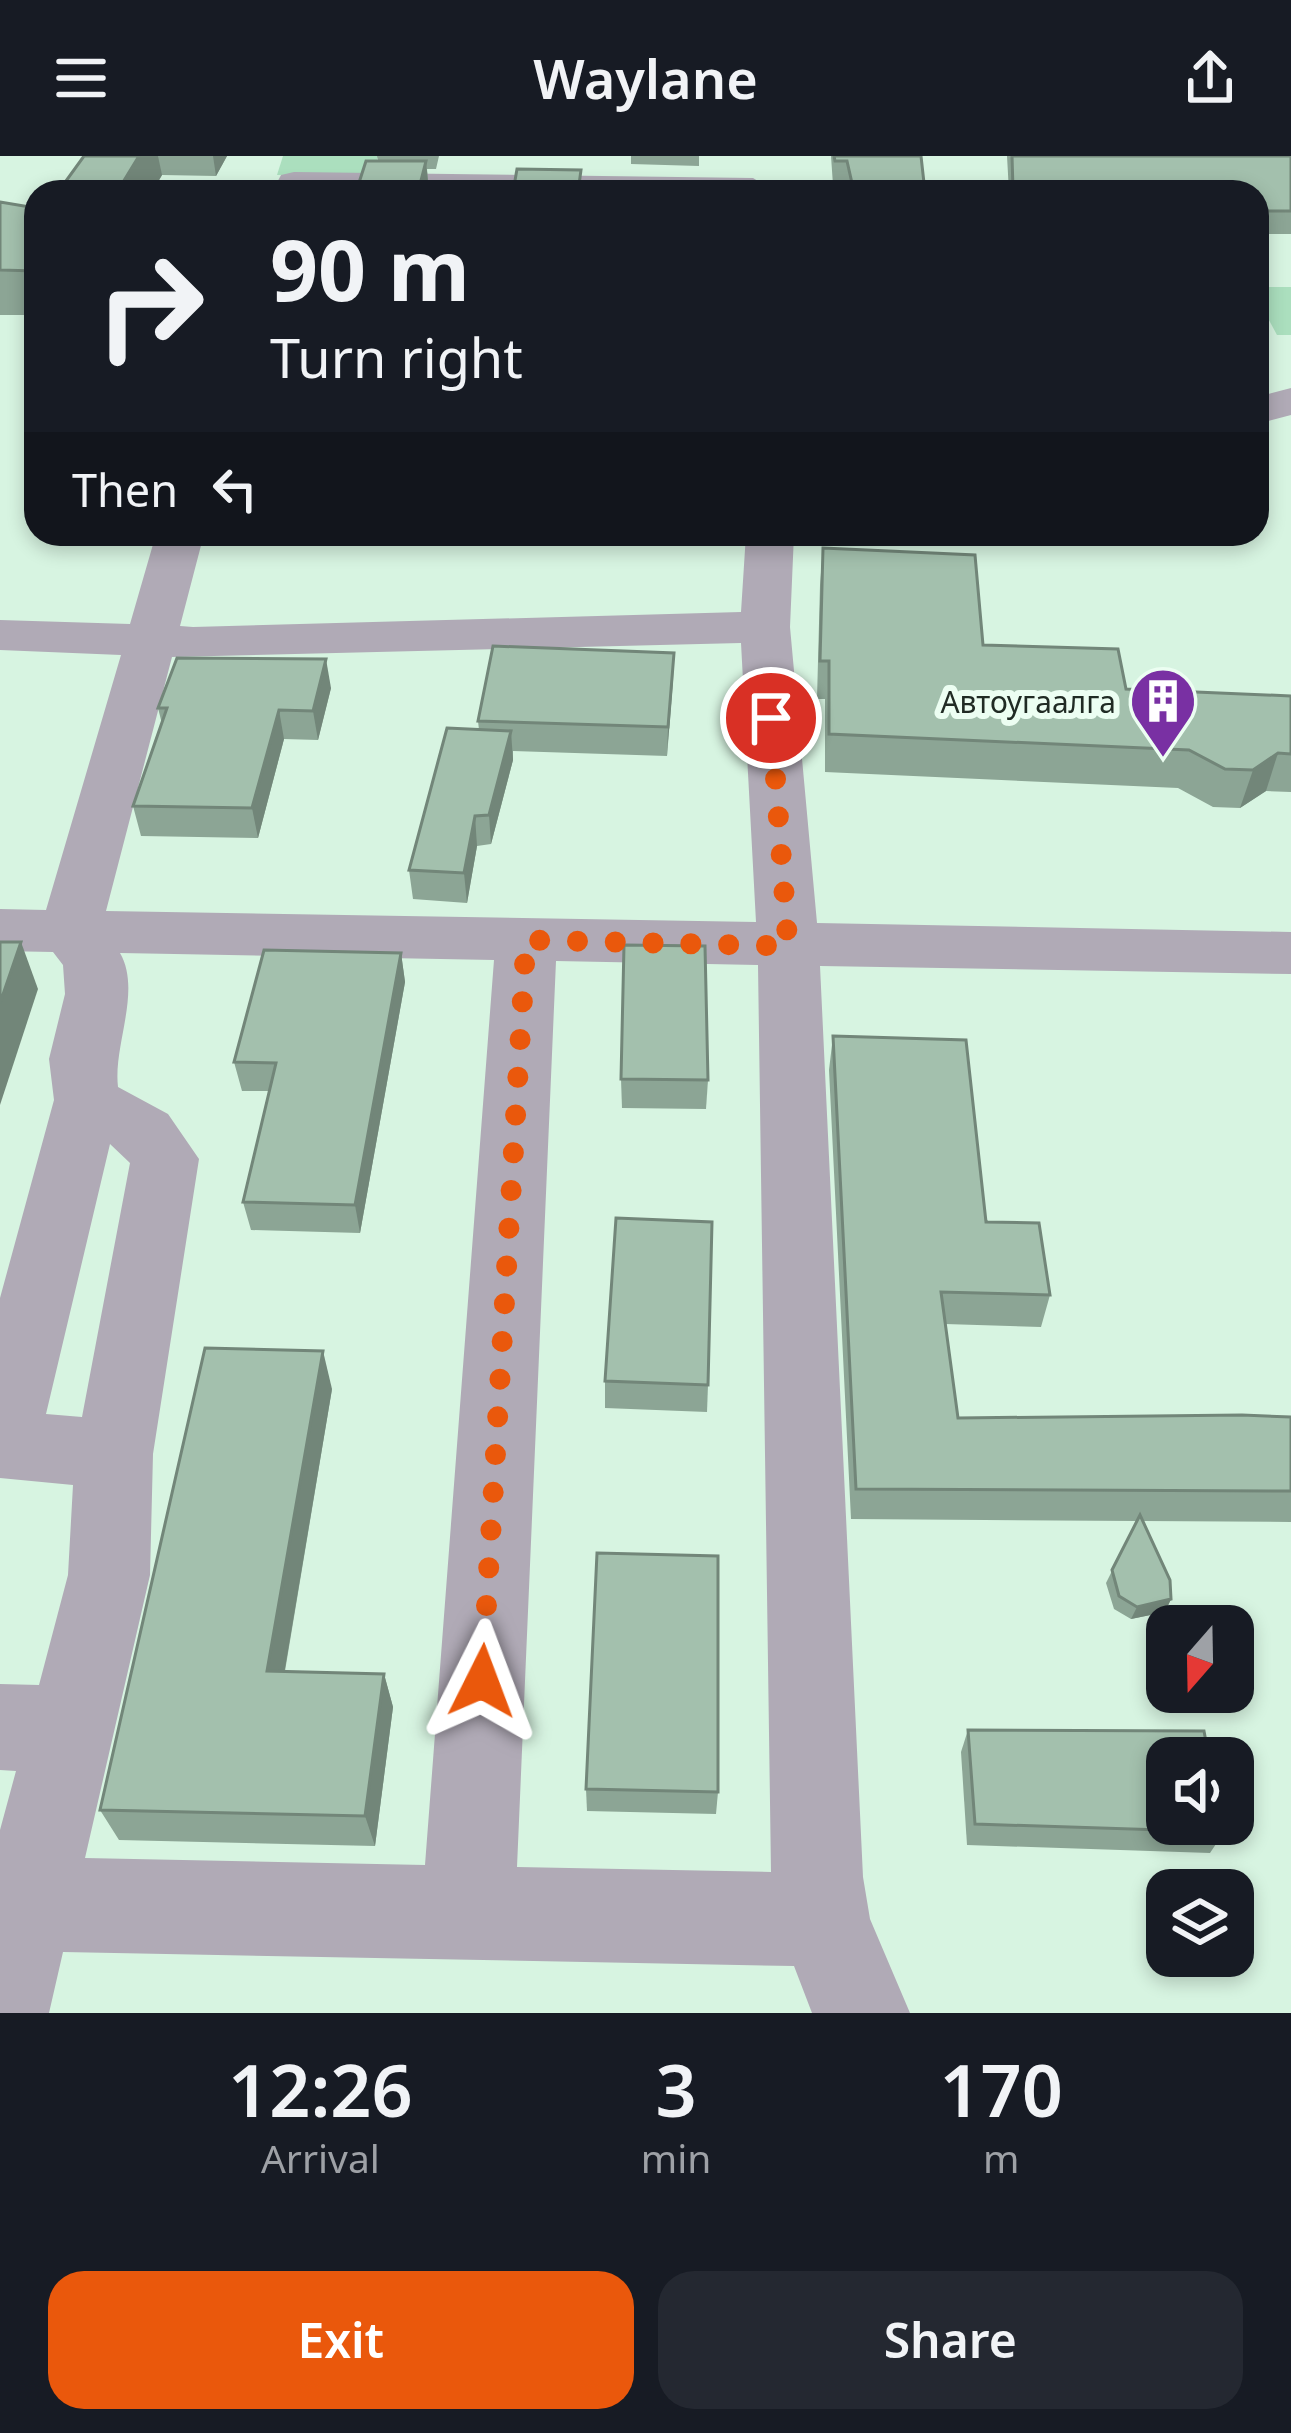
<!DOCTYPE html>
<html lang="en">
<head>
<meta charset="utf-8">
<style>
  :root { --surface:#171b24; --page:#242831; --text:#f1f3f6; --muted:#9ea1a6; --accent:#ea580c }
  body { margin:0; font-family:"Noto Sans",sans-serif; background:var(--page); color:var(--text); height:100vh; display:flex; flex-direction:column; font-size:45px; white-space:nowrap }
  * { box-sizing:border-box; margin:0 }
  p { font-size:39px; color:var(--muted) }
  .icon { flex:none; width:66px; height:66px; fill:none; stroke:currentColor; stroke-width:2; stroke-linecap:round; stroke-linejoin:round }
  .map { position:relative; height:1857px; overflow:hidden }
  .panel { display:flex; flex-direction:column; background:var(--surface); flex:1 }
  .panel>* { flex:none }
  .guide { position:absolute; left:24px; top:24px; width:1245px; height:366px; border-radius:36px; box-shadow:0 6px 18px #0003; background:#171b24; color:var(--text); overflow:hidden }
  .needle { width:78px; rotate:200deg }
  .buttons { position:absolute; left:1146px; top:1449px; display:grid; gap:24px }
  .buttons a { display:grid; place-items:center; width:108px; height:108px; border-radius:24px; background:var(--surface); box-shadow:0 6px 18px #0003; font-size:60px }
  .pin { position:absolute; display:grid; place-items:center; width:102px; height:102px; color:#fff; margin:-51px; border:6px solid #fff; border-radius:50%; box-shadow:0 3px 12px #0007 }
  .me { position:absolute; width:132px; margin:-66px; rotate:3deg; stroke-linejoin:round; filter:drop-shadow(0 0 9px #0008) }
  .turn { display:flex; align-items:center; gap:42px; height:252px; padding:0 48px; font-size:54px }
  .turn .icon { width:156px; height:156px; stroke-width:2.5 }
  .turn b { display:block; font-size:84px; line-height:102px }
  .then { display:flex; align-items:center; height:114px; padding:0 48px; background:#0003; gap:24px; font-size:45px }
  .eta { display:flex; justify-content:space-evenly; align-items:center; height:204px; text-align:center }
  .eta b { font-size:72px; font-weight:600; line-height:84px }
  .action { display:flex; gap:24px; margin-top:auto; padding:24px 48px }
  .action a { flex:1; height:138px; border-radius:36px; background:var(--accent); color:#fff; font-size:48px; font-weight:600; line-height:138px; text-align:center }
  .action a+a { background:var(--page); color:var(--text) }
  header { display:flex; justify-content:space-between; align-items:center; height:156px; padding:0 48px; background:var(--surface); font-size:54px; font-weight:600 }
  .map>svg:first-child { display:block }
  .green { fill:#abdfbe }
  .lines { fill:none; stroke-linecap:round; stroke-linejoin:round }
  .minor { fill:#b0aab6; fill-rule:evenodd }
  .wall { fill:#8ca595 }
  .shaded-wall { fill:#728679 }
  .building { fill:#a3c0ad; stroke:#728679; stroke-width:3 }
  .route { stroke:#ea580c; stroke-width:21; stroke-dasharray:0 37.8 }
  .labels { text-anchor:middle; dominant-baseline:central; stroke-width:12; stroke-linejoin:round; paint-order:stroke }
  .poi-label { font-size:30px; fill:#202b24; stroke:#ecfef2; text-anchor:end }
</style>
</head>
<body>
<header><svg class="icon" aria-label="menu" viewBox="0 0 24 24"><path d="M4 6h16M4 12h16M4 18h16"/></svg>Waylane<svg class="icon" aria-label="share" viewBox="0 0 24 24"><path d="M12 15V3M7 8l5-5 5 5M5 13v7h14v-7"/></svg></header>
<div class="map">
<svg width="1291" height="1857" viewBox="0 0 1291 1857">
  <rect width="100%" height="100%" fill="#d7f4e1"/>
  <g class="green">
    <path d="M283,0H378L373,19H277Z"/>
    <path d="M1257,131H1291V179H1277L1257,142Z"/>
  </g>
  <g class="lines">
    <g class="minor">
      <path d="M294,16L753,22L771,33L272,36L281,19Z"/>
      <path d="M1291,232V259L1257,268V241Z"/>
      <path d="M156,378H204L180,470L193,471L741,456L746,378H794L790,471L817,767L1291,776V818L820,810L863,1721L870,1763L910,1857H812L794,1810L63,1796L49,1857H0V1674L16,1615L0,1614V1528L39,1529L68,1419L73,1329L0,1322V1142L54,944L49,903L65,838L63,809L53,796L0,795V753L46,754L121,499L0,494V464L130,468ZM741,487L756,766L106,755L172,501ZM120,797L494,804L425,1709L85,1702L150,1419L153,1298L199,1003L168,958L118,931C113,889 142,835 120,797ZM556,805L758,809L771,1716L517,1711ZM110,988L130,1007L82,1261L46,1258Z"/>
    </g>
  </g>
  <g class="wall">
    <path d="M84,0H227L216,20L162,19L152,36H58Z"/>
    <path d="M377,0H439L436,13H427L429,36H356L378,5Z"/>
    <path d="M631,0H699V10L631,8Z"/>
    <path d="M831,0H921L925,36H847L845,30L833,29Z"/>
    <path d="M1007,0H1291V78H1257V36H1009Z"/>
    <path d="M0,46L36,52V159H0Z"/>
    <path d="M823,392L983,489L1126,533L1291,540V636L1266,635L1240,652L1213,651L1178,632L825,616V543H817L820,429Z"/>
    <path d="M674,497L667,600L513,595V604L491,688L477,690L467,747L413,743L409,714L479,574L478,565Z"/>
    <path d="M331,532L318,584L284,583L258,682L141,680L133,650L162,568L158,552Z"/>
    <path d="M401,797L405,826L360,1077L251,1074L243,1046L269,935H242L234,906Z"/>
    <path d="M833,880L1050,1139L1041,1171L945,1168L958,1262L1291,1261V1366L1143,1365L1171,1443L1165,1456L1131,1463L1114,1453L1106,1427L1137,1365L851,1363L829,914Z"/>
    <path d="M621,923L708,924L706,953L622,952Z"/>
    <path d="M605,1225L708,1229L707,1256L605,1252Z"/>
    <path d="M332,1233L285,1515L384,1518L393,1551L375,1690L119,1684L100,1654Z"/>
    <path d="M968,1574L1224,1676L1210,1697L967,1689L961,1596Z"/>
    <path d="M586,1633L718,1636L716,1658L587,1655Z"/>
  </g>
  <g class="shaded-wall">
    <path d="M139,0H158L162,19L152,36H117Z"/>
    <path d="M213,0H227L216,20Z"/>
    <path d="M426,5L429,36H418Z"/>
    <path d="M674,497L673,525L667,600L668,571Z"/>
    <path d="M326,503L331,532L318,584L313,555Z"/>
    <path d="M279,554L284,583L258,682L252,652Z"/>
    <path d="M511,575L513,604L491,688L489,659Z"/>
    <path d="M1278,597L1266,635L1240,652L1253,614Z"/>
    <path d="M475,660L477,690L467,747L464,717Z"/>
    <path d="M21,786L38,833L0,949V847Z"/>
    <path d="M401,797L405,826L360,1077L355,1049Z"/>
    <path d="M323,1195L332,1233L279,1548L267,1515Z"/>
    <path d="M1171,1443L1165,1456L1131,1463L1137,1451Z"/>
    <path d="M384,1518L393,1551L375,1690L365,1660Z"/>
  </g>
  <g class="building">
    <path d="M84,0H139L117,36H58Z"/>
    <path d="M834,0H921L925,36H854L847,5H835Z"/>
    <path d="M1012,0H1291V55H1257V36H1087L1013,33Z"/>
    <path d="M366,5H426L418,36H356Z"/>
    <path d="M517,13L581,14L578,36H513Z"/>
    <path d="M0,46L36,52V115L0,114Z"/>
    <path d="M823,392L975,399L983,489L1118,493L1126,533L1291,540V598L1278,597L1253,614L1225,613L1189,594L829,578V505H820Z"/>
    <path d="M493,490L674,497L668,571L478,565Z"/>
    <path d="M177,502L326,503L313,555L279,554L252,652L133,650L167,552H158Z"/>
    <path d="M447,572L511,575L489,659L475,660L464,717L409,714Z"/>
    <path d="M0,786H21L0,847Z"/>
    <path d="M624,789L705,790L708,924L621,923Z"/>
    <path d="M264,794L401,797L355,1049L243,1046L276,907L234,906Z"/>
    <path d="M833,880L966,884L986,1066L1039,1067L1050,1139L941,1136L958,1262L1242,1259L1291,1261V1335L856,1333Z"/>
    <path d="M616,1062L712,1066L708,1229L605,1225Z"/>
    <path d="M205,1192L323,1195L267,1515L384,1518L365,1660L100,1654Z"/>
    <path d="M1140,1359L1170,1424L1171,1443L1137,1451L1119,1440L1112,1414Z"/>
    <path d="M597,1397L718,1400V1636L586,1633Z"/>
    <path d="M968,1574L1204,1575L1209,1602H1167V1668H1223L1224,1676L975,1668Z"/>
  </g>
  <g class="lines">
    <path class="route" d="M482,1525L526,784L788,790L771,562"/>
  </g>
  <defs>
    <g id="building-pin" transform="scale(3.45)"><path d="M0 17L-7.5 6A9.5 9.5 0 1 1 7.5 6Z" fill="#7930a3" stroke="#ecfef2"/><path d="M-4-6H4V6H1V3H-1V6H-4ZM-2.5-4.3h1.7v1.8h-1.7ZM.8-4.3h1.7v1.8H.8ZM-2.5-1h1.7V.8h-1.7ZM.8-1h1.7V.8H.8Z" fill="#fff"/></g>
  </defs>
  <g fill-rule="evenodd">
    <use href="#building-pin" x="1163" y="545"/>
  </g>
  <g class="labels">
    <g class="poi-label">
      <text x="1116" y="545">Автоугаалга</text>
    </g>
  </g>
</svg>
<div class="buttons">
<a><svg class="needle" viewBox="-14 -14 28 28"><path d="M0-13l5 13h-10z" fill="#e53935"/><path d="M0 13l5-13h-10z" fill="#9ea1a6"/></svg></a>
<a><svg class="icon" aria-label="sound" viewBox="0 0 24 24"><path d="M4 9h4l5-4v14l-5-4H4zM17 9q2 3 0 6"/></svg></a>
<a><svg class="icon" aria-label="layers" viewBox="0 0 24 24"><path d="M12 4l9 5-9 5-9-5zM3 14l9 5 9-5"/></svg></a>
</div>
<div class="pin" style="left:771px;top:562px;background:#d93025"><svg class="icon" aria-label="arrive" viewBox="0 0 24 24"><path d="M6 21V4h12l-3 4 3 4H6"/></svg></div>
<svg class="me" style="left:482px;top:1525px" viewBox="-20 -20 40 40"><path d="M0-17L14 15 0 8-14 15z" fill="#ea580c" stroke="#fff" stroke-width="4"/></svg>
<div class="guide">
<div class="turn"><svg class="icon" aria-label="right" viewBox="0 0 24 24"><path d="M7 20v-9h11M14 6l5 5-5 5"/></svg><div><b>90 m</b>Turn right</div></div>
<div class="then">Then<svg class="icon" aria-label="left" viewBox="0 0 24 24"><path d="M17 20v-9H6M10 6l-5 5 5 5"/></svg></div>
</div>
</div>
<section class="panel">
<div class="eta">
<div><b>12:26</b><p>Arrival</p></div>
<div><b>3</b><p>min</p></div>
<div><b>170</b><p>m</p></div>
</div>
<div class="action"><a>Exit</a><a>Share</a></div>
</section>
</body>
</html>
